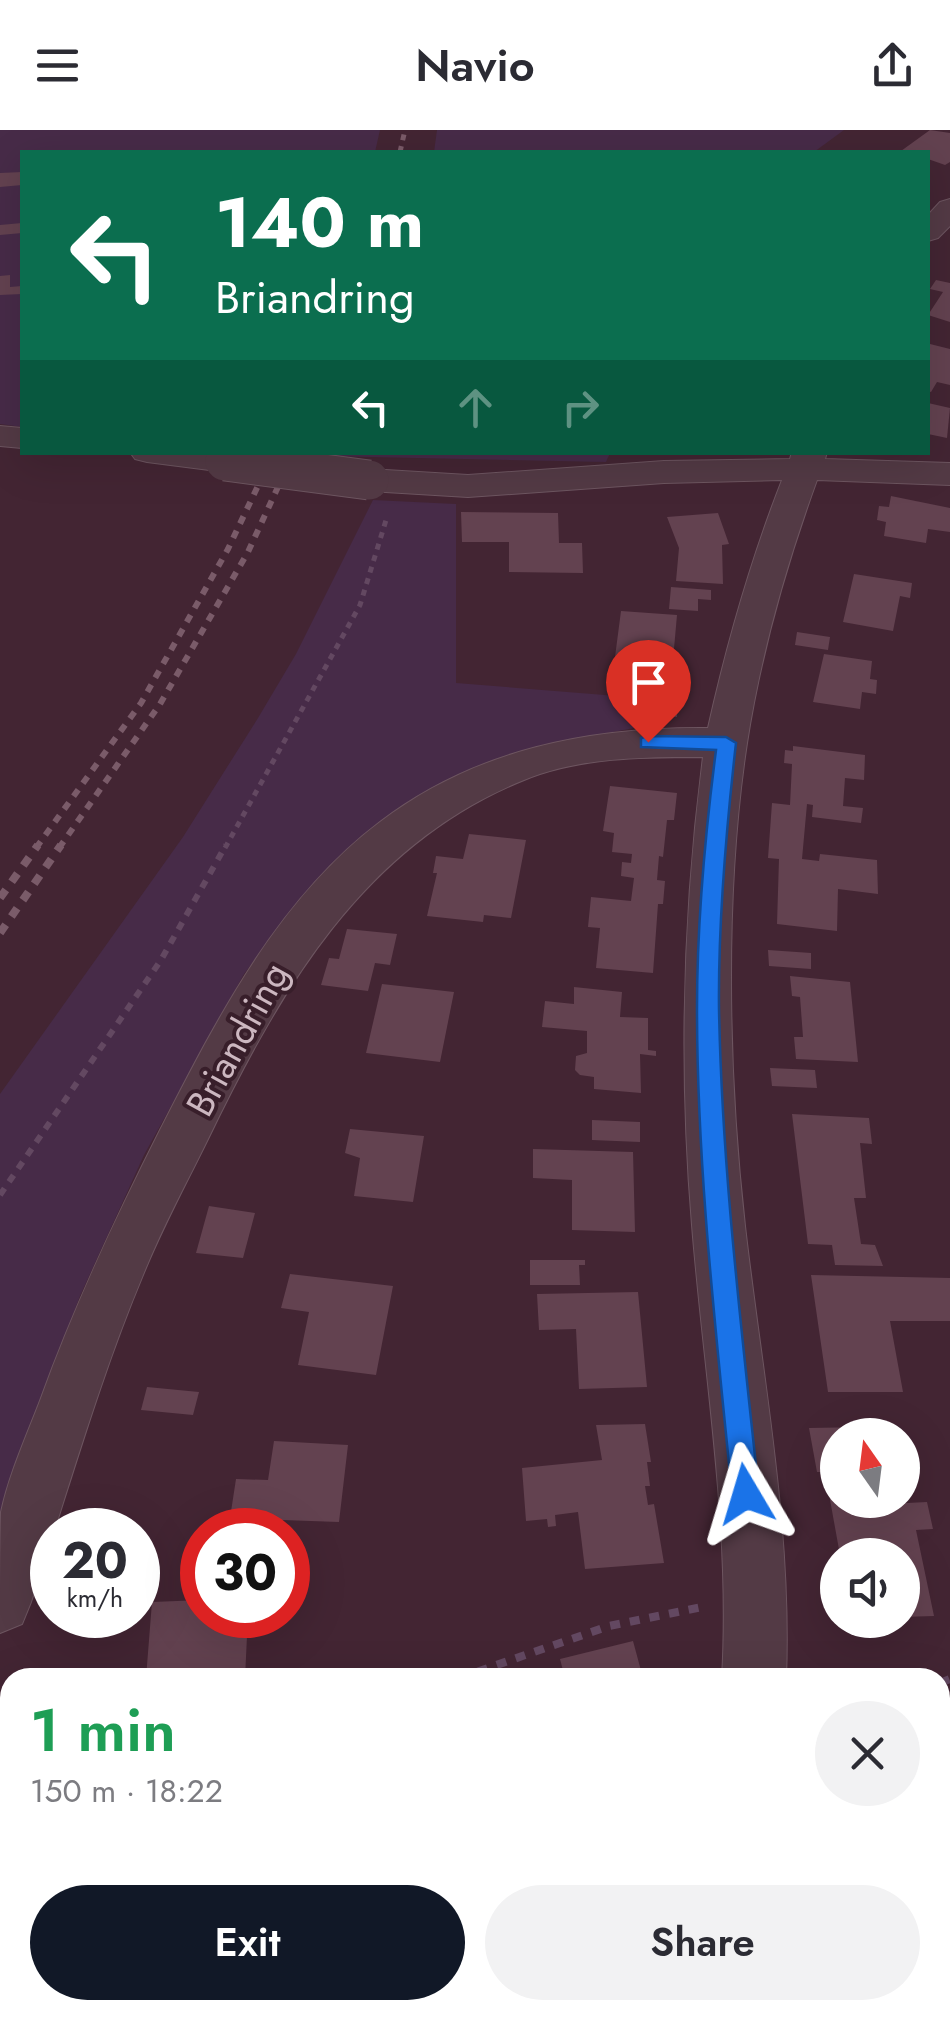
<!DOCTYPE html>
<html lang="en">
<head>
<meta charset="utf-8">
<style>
  :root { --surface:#fff; --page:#f2f2f3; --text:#2b2b33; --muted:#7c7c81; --accent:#111827 }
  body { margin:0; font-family:Jost,sans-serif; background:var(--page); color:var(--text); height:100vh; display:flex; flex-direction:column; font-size:38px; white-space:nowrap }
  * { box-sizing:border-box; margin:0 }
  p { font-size:32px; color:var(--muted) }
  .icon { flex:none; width:55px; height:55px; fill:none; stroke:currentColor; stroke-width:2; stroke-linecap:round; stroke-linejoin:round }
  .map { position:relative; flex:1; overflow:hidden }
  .panel { position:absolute; left:0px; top:1538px; width:950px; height:352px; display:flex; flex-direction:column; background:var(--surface); border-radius:30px 30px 0 0; box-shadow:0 10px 40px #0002 }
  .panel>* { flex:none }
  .banner { position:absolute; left:20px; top:20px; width:910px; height:305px; border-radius:0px; box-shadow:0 10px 40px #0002; background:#0b6e4f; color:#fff; overflow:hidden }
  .needle { width:65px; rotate:346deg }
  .buttons { position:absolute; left:820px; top:1288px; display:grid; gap:20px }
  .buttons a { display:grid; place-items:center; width:100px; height:100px; border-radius:50%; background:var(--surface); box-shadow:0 10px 40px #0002; font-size:50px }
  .speed { position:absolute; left:30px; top:1378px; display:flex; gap:20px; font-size:50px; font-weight:700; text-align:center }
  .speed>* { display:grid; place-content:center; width:130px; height:130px; border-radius:50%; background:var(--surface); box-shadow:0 10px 40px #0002; line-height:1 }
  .speed small { font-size:25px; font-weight:400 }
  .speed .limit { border:15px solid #d22; background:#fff; color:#111 }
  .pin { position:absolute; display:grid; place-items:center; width:85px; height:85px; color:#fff; margin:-102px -42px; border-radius:50% 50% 50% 0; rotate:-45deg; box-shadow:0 0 10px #0007 }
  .pin .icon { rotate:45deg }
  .me { position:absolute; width:110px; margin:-55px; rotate:353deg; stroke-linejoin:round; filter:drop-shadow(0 0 8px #0008) }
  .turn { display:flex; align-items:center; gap:35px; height:210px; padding:0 30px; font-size:45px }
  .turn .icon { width:130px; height:130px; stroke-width:2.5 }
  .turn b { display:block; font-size:70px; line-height:85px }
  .lanes { display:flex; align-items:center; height:95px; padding:0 30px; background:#0003; justify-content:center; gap:50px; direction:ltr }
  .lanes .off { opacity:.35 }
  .round { display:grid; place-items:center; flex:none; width:105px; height:105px; border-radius:52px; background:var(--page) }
  .overview { display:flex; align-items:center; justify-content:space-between; height:170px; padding:0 30px }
  h1 { font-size:60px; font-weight:600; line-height:75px; color:#1e9e55 }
  .button { display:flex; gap:20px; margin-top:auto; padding:20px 30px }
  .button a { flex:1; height:115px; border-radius:60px; background:var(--accent); color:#fff; font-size:40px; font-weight:600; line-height:115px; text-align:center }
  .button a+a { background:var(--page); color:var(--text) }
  header { display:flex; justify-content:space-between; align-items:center; height:130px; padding:0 30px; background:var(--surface); font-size:45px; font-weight:600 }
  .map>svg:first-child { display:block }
  .green { fill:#472b48 }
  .building { fill:#634250 }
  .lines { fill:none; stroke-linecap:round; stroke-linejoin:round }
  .minor-casing { stroke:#6d5560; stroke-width:2 }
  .path-far2 { stroke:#634861; stroke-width:5; stroke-dasharray:6 6; stroke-linecap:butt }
  .path-far1 { stroke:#634861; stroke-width:6; stroke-dasharray:8 8; stroke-linecap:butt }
  .path { stroke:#634861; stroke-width:8; stroke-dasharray:10 10; stroke-linecap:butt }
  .minor { fill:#533a45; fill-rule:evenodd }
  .rail-far2 { stroke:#7a5b69; stroke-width:5; stroke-dasharray:6 6; stroke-linecap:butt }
  .rail-far1 { stroke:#7a5b69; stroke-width:6; stroke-dasharray:8 8; stroke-linecap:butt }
  .rail { stroke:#7a5b69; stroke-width:8; stroke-dasharray:10 10; stroke-linecap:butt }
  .minor-bridge-casing { stroke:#6d5560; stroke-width:41; stroke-linecap:butt }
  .minor-bridge { stroke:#533a45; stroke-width:39 }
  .route { fill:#1a73e8; stroke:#114b97; stroke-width:2.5 }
  .labels { text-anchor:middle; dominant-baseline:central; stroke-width:8; stroke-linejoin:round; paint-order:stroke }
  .street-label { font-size:38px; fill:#ccb7c0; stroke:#381e2a }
</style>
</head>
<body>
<header><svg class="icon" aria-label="menu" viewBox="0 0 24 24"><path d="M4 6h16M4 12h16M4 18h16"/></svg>Navio<svg class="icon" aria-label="share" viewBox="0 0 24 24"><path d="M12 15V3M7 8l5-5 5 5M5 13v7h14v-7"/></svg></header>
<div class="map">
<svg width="950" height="1889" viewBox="0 0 950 1889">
  <rect width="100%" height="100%" fill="#432533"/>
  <g class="green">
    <path d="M0,0H380L375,22H22V297L0,294Z"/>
    <path d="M437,0H844L814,22H434Z"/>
    <path d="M324,322L610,323L606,332L323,326Z"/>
    <path d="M373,370L456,374V553L642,568L640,597L542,615L455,649L292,780L244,844L144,1025L80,1166L0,1382V964L183,707L258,588L296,524Z"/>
  </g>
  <g class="building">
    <path d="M930,0L950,3V32L945,35L928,29V22L901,21Z"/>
    <path d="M22,42V55L0,57V43Z"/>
    <path d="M22,93V103L0,105V95Z"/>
    <path d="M10,145V157L22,156V164L0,165V146Z"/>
    <path d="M936,150L950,153V192L928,185L943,162L930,159Z"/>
    <path d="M930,214L950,219V255L937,252L931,262L928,261Z"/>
    <path d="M928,273L950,278L947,308L928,304Z"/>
    <path d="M891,366L950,378V402L928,399L926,413L884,406L886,392L877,390L879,376L889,377Z"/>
    <path d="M461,382L558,383L559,413H582L583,443L509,442V412H462Z"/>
    <path d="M718,383L729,414L722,415L723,454L676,451L679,418L667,387Z"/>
    <path d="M854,444L912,453L910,468L900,466L893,501L843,492Z"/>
    <path d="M671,457L711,460V470L698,469V481L669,479Z"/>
    <path d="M621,481L677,485L671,552L622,548L624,528L615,527Z"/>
    <path d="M797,502L830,507L828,520L795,515Z"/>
    <path d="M824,524L872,531L870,549L877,550L876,564L862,562L860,579L813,572Z"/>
    <path d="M644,557L678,560L677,587L641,583Z"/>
    <path d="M793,616L865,625L864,650L845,648L843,676L863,678L861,693L812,687L813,675L807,674L802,729L819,731L820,724L877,730L878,764L838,759L837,801L777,794L779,729L768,728L772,673L790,675L792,634L784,633L785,620L793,621Z"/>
    <path d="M610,656L677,663L674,690H667L663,727L659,726L657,750L665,751L663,774H658L653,843L596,838L600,798L588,797L591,767L631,771L634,748L621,746L622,732L631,733L632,724L612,722L614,703L603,701Z"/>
    <path d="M469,704L526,710L511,788L484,785L483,792L427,786L437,743H433L436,726L463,729Z"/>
    <path d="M347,799L397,804L390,835L375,833L368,861L321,855L329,828L339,829Z"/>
    <path d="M768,820L811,823V839L769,836Z"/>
    <path d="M790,846L850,852L858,932L796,929L794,907H803L800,867L792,866Z"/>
    <path d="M382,854L454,862L440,932L366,923Z"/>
    <path d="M574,857L622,862L620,887L648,888V920L656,921V926L640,924L641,963L594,959V947L580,945L575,940L576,926L587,923V901L542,897L545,871L574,874Z"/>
    <path d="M770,938L815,940L817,958L772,956Z"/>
    <path d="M792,984L869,988L872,1014L860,1013L866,1068H854L861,1114L875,1115L883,1136L835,1135L832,1115L808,1114Z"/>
    <path d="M592,990L640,992V1012L592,1010Z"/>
    <path d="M350,999L424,1006L413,1072L354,1066L360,1028L345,1023Z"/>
    <path d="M533,1019L633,1022L635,1102L572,1100V1050L533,1048Z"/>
    <path d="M209,1076L255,1083L243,1128L196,1123Z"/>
    <path d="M530,1130H585V1135H579L580,1155H530Z"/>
    <path d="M290,1144L393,1156L376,1245L298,1235L309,1182L281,1178Z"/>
    <path d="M811,1145L950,1148V1191H890L903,1262H828Z"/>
    <path d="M638,1162L647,1257L579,1259L576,1199L539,1200L537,1164Z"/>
    <path d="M147,1257L199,1262L193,1285L141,1280Z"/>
    <path d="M645,1294L651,1332H647L650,1356H645L648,1375L654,1374L664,1433L585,1439L578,1382L555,1385L556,1396L548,1397L547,1389L526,1391L522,1338L602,1330L596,1295Z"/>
    <path d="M866,1297L867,1305H838V1370H866L867,1375L927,1372L933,1399L916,1400L934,1486L902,1487V1425H840L825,1342H817L809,1298Z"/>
    <path d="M274,1311L348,1315L339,1392L230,1388L236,1349L268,1350Z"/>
    <path d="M202,1470V1485H248L245,1548H146L152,1472Z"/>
    <path d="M633,1511L643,1548H565L560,1529Z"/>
    <path d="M10,1747V1868L0,1869V1748Z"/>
    <path d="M947,1809L950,1889H880L876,1880H940V1812Z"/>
    <path d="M578,1880H681L684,1889H581Z"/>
  </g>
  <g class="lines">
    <g class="minor-casing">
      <g id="minor">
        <path d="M950,69V96L938,108L928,111V85L940,72Z"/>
        <path d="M0,296L22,298V318L0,316Z"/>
        <path d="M130,322H233L243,331L237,338L225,342L147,332L135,329Z"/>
        <path d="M792,322H827L825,329L950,333V355L817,350C786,435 761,523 747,613C724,764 728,944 745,1096C762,1245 792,1397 786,1548H722C731,1397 704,1245 692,1095C679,940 683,782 703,627C644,627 579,627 524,650C363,715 280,860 208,1009C186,1054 162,1098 143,1145C98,1252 67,1365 31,1472L22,1494L0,1503C0,1467 0,1417 1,1382C9,1344 27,1305 41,1268C75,1174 116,1087 161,998C218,887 278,769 380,692C476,619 590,597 708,598C727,513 750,432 782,350L664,353L468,367L369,361L356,358L351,350L356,342L369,339L468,345L664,331L790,329Z"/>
        <path d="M770,1880H842L845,1889H773Z"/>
      </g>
    </g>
    <path class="path-far2" d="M225,718L360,475L387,387"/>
    <path class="path-far1" d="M0,1065L161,830L226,715"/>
    <g class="path">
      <path d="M459,1548L609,1496L702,1477"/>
      <path d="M940,1553L950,1549"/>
      <path d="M0,1697L10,1698"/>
    </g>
    <use href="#minor" class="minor"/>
    <path class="rail-far2" d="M400,22L405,0"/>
    <g class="rail-far1">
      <path d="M36,718L141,573L228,419L274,322"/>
      <path d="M59,718L160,574L248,422L294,322"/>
    </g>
    <g class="rail">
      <path d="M0,768L38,715"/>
      <path d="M0,803L61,715"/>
    </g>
    <g class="minor-bridge-casing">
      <path id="minor-bridge" d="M225,331L369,350"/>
    </g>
    <use href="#minor-bridge" class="minor-bridge"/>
  </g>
  <path class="route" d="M648,606L726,607L736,613C726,701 718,791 719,879C722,1041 742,1202 759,1364L755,1373L746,1377L736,1373L732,1364C716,1202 697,1040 697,878C697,792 705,705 716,620L641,617V608Z"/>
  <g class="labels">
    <g class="street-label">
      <text transform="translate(237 909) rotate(-61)">Briandring</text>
    </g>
  </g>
</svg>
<div class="buttons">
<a><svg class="needle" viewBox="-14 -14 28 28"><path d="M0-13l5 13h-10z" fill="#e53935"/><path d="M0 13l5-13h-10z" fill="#7c7c81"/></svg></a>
<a><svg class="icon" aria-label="sound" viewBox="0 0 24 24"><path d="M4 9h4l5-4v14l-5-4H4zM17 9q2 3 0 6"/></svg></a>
</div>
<div class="speed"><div>20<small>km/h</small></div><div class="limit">30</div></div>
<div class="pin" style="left:648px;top:612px;background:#d93025"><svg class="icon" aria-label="arrive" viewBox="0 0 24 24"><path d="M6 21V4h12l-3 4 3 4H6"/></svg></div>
<svg class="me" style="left:746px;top:1364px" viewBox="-20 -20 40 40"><path d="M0-17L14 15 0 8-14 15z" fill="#1a73e8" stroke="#fff" stroke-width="4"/></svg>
<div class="banner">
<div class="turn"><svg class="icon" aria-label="left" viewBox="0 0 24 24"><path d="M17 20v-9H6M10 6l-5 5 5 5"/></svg><div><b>140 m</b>Briandring</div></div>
<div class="lanes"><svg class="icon" aria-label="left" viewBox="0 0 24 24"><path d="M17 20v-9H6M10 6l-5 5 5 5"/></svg><svg class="icon off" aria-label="ahead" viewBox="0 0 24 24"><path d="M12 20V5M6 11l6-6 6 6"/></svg><svg class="icon off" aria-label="right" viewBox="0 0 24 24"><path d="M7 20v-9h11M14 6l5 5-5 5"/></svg></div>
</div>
<section class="panel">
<div class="overview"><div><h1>1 min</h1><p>150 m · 18:22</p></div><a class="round"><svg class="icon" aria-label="close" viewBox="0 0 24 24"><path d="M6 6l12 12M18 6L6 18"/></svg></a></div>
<div class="button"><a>Exit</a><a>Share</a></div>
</section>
</div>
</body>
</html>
